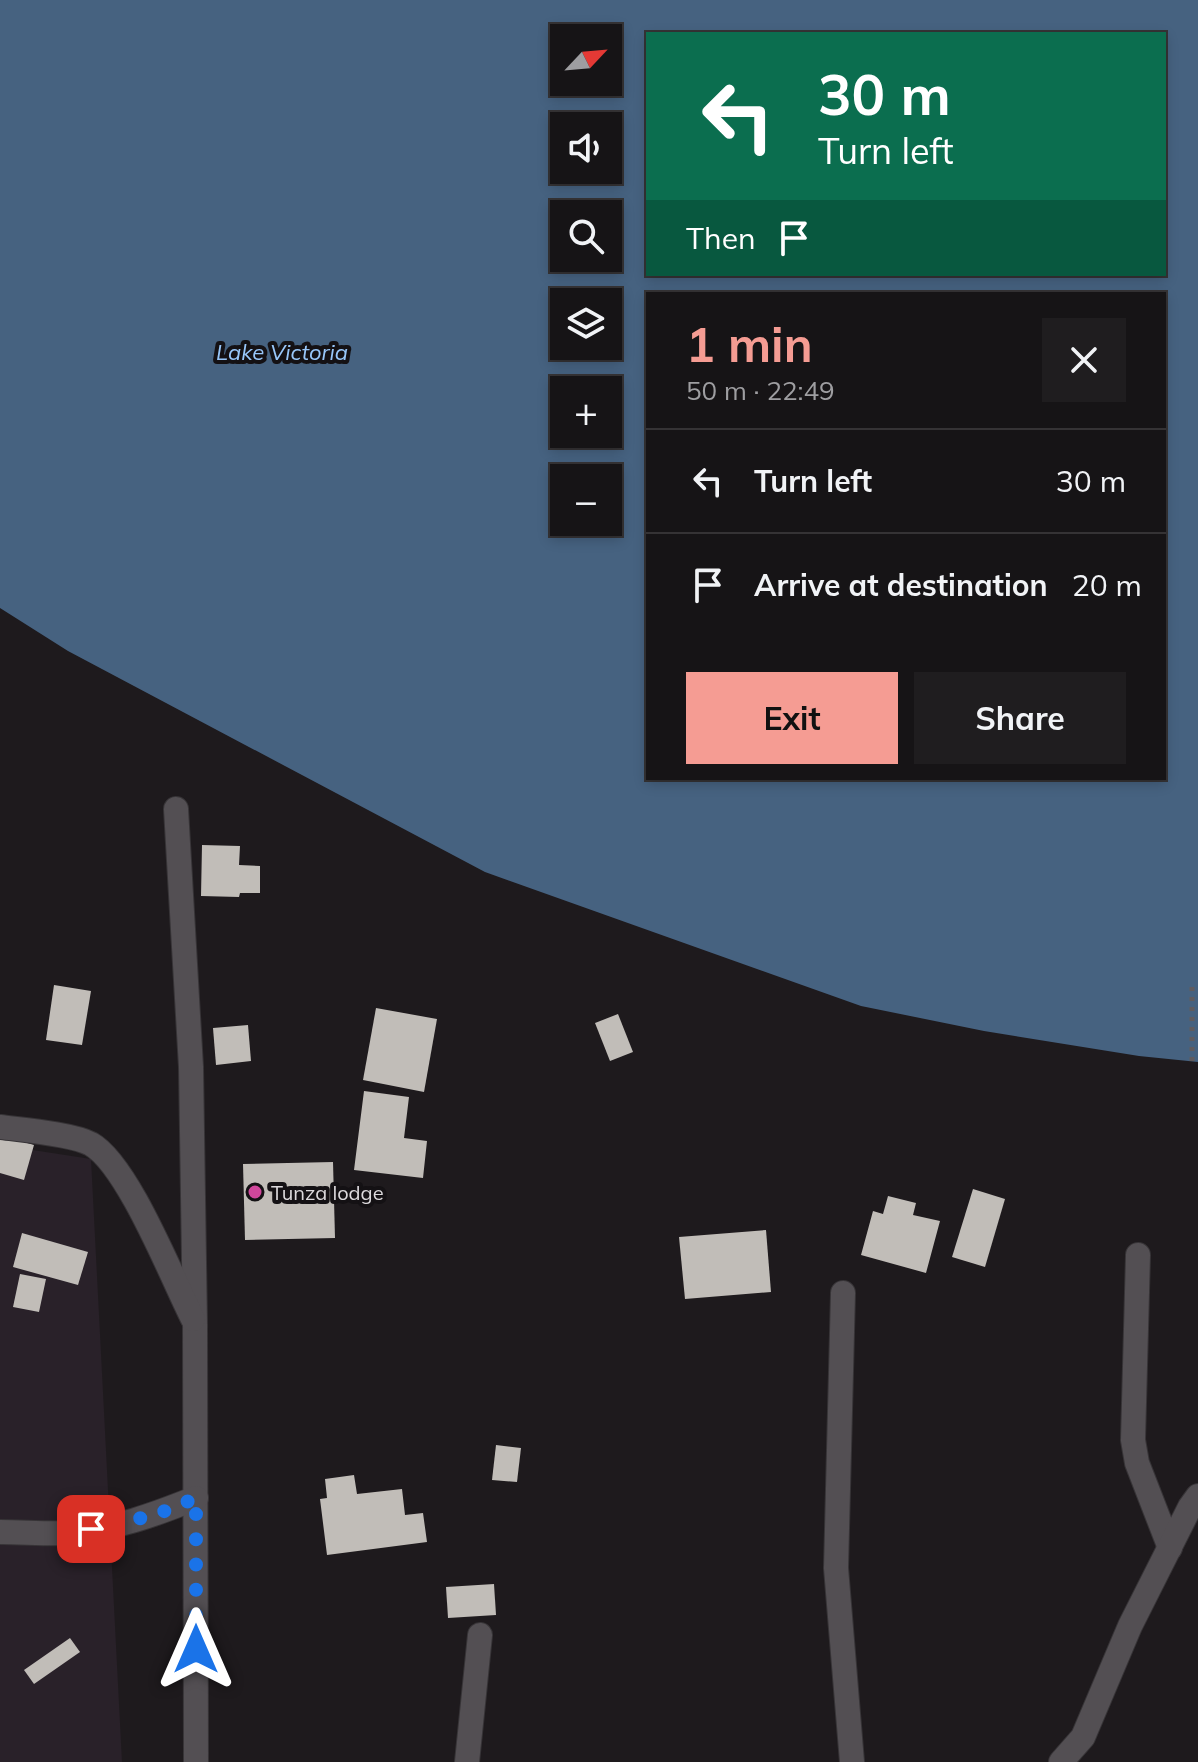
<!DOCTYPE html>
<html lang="en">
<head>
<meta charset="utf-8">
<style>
  :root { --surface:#161416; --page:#1f1d1f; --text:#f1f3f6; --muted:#9e9ea1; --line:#353335; --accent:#f59c93 }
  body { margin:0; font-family:Mulish,sans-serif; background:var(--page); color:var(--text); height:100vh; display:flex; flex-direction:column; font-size:30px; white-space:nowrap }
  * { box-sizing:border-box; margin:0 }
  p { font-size:26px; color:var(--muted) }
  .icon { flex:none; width:44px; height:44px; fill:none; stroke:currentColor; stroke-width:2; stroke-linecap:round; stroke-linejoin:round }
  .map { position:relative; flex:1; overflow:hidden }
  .side { position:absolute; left:646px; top:292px; width:520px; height:488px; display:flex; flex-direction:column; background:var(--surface); border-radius:0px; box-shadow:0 4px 12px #0003,0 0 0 2px var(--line) }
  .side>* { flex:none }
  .banner { position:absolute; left:646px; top:32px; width:520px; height:244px; border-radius:0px; box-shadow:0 4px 12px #0003,0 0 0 2px var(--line); background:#0b6e4f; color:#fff; overflow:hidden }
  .needle { width:52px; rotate:64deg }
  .controls { position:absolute; left:550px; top:24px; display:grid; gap:16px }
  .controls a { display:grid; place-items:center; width:72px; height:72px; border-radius:0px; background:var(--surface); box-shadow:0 4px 12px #0003,0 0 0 2px var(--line); font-size:40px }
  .pin { position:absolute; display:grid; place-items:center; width:68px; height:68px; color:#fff; margin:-34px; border-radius:16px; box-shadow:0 4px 12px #0006 }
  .me { position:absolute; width:88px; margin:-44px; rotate:0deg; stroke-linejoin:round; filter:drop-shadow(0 0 6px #0008) }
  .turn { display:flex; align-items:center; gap:28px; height:168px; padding:0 40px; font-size:36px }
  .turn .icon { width:104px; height:104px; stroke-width:2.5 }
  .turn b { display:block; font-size:56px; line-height:68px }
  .then { display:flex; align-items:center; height:76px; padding:0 40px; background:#0003; gap:16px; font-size:30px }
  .round { display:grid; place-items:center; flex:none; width:84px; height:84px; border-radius:0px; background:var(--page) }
  .overview { display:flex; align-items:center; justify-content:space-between; height:136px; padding:0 40px }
  h1 { font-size:48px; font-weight:700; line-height:60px; color:var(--accent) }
  .cta { display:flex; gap:16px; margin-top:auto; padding:16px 40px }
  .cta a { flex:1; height:92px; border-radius:0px; background:var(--accent); color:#111; font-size:32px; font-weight:700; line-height:92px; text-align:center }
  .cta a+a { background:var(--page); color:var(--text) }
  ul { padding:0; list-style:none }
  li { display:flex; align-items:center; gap:24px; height:104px; padding:0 40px; border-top:2px solid var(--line) }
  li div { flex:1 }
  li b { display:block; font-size:30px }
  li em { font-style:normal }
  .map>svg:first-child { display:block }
  .built { fill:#292129 }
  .water { fill:#466280; fill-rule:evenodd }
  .building { fill:#c1bdb8 }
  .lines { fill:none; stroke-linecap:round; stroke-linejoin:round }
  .minor-casing { stroke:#373437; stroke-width:26 }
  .path { stroke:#605c5f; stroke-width:5; stroke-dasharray:4 6; stroke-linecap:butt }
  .minor { stroke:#534f53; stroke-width:24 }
  .route { stroke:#1a73e8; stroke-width:14; stroke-dasharray:0 25.2 }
  .hotel-dot { fill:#d1479c; stroke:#141114; stroke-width:3 }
  .labels { text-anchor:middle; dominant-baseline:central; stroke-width:8; stroke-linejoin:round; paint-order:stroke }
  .poi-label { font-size:20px; fill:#dcd9dc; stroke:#141114; text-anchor:start }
  .water-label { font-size:22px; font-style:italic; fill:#98c7fa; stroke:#141114 }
</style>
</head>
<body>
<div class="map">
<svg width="1198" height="1762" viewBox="0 0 1198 1762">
  <rect width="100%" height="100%" fill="#1e1a1d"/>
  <path class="built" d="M0,1145L91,1159L122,1762H0Z"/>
  <path class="water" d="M0,0H1198V1062L1139,1056L984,1031L861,1006L485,872L68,651L0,608ZM648,34H1164V274H648ZM564,38H608V82H564ZM564,126H608V170H564ZM564,214H608V258H564ZM1164,294V778H648V294ZM564,302H608V346H564ZM564,390H608V434H564ZM608,478V522H564V478Z"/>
  <g class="building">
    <path d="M202,845L240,846L239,865L260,866V893H240L239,897L201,896Z"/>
    <path d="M54,985L91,991L82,1045L46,1040Z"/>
    <path d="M376,1008L437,1019L424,1092L363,1080Z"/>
    <path d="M618,1014L633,1052L610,1061L595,1023Z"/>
    <path d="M248,1025L251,1061L216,1065L213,1028Z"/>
    <path d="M364,1091L409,1097L404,1138L427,1141L423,1178L354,1170Z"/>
    <path d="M0,1135L34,1145L24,1180L0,1173Z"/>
    <path d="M333,1162L335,1238L245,1240L243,1164Z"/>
    <path d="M973,1189L1005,1199L985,1267L952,1257Z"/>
    <path d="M888,1196L916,1203L913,1215L940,1221L926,1273L861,1255L873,1211L883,1214Z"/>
    <path d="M766,1230L771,1292L685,1299L679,1237Z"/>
    <path d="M22,1233L88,1252L78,1285L13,1267Z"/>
    <path d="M20,1274L46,1279L39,1312L13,1307Z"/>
    <path d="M496,1445L521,1448L517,1482L492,1480Z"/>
    <path d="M354,1475L357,1494L402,1489L405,1515L423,1513L427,1542L327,1555L320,1499L327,1498L325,1479Z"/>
    <path d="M494,1584L496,1615L448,1618L446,1587Z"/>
    <path d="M70,1638L80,1652L34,1684L24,1670Z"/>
  </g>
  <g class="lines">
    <g class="minor-casing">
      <g id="minor">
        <path d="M176,809L191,1067L195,1325L196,1762"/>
        <path d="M0,1127C23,1130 72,1134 91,1144C128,1165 172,1278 193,1319"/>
        <path d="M1138,1255L1133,1440L1137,1463L1170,1548"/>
        <path d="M843,1293L836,1568L852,1762"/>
        <path d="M0,1532C23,1532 46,1534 69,1533C113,1530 156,1514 196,1498"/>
        <path d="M467,1762L480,1635"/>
        <path d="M1061,1762L1083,1737L1130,1626L1190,1507L1198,1496"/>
      </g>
    </g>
    <path class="path" d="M1192,1061V987"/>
    <use href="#minor" class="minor"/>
  </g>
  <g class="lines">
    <path class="route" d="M91,1529L155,1515L196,1498V1649"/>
  </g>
  <circle class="hotel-dot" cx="255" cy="1192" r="8"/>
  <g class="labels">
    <g class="poi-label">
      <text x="271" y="1192">Tunza lodge</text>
    </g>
    <g class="water-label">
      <text x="282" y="352">Lake Victoria</text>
    </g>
  </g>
</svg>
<div class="controls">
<a><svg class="needle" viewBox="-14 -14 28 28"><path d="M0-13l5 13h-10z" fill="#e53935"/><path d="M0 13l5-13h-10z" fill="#9e9ea1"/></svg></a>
<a><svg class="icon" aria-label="sound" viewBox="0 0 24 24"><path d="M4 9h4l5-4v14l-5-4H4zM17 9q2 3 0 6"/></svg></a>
<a><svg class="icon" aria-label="search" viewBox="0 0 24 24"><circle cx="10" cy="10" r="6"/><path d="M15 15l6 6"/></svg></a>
<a><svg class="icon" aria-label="layers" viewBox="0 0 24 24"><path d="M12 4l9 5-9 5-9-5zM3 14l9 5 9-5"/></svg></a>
<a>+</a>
<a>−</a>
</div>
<div class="pin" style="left:91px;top:1529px;background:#d93025"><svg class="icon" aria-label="arrive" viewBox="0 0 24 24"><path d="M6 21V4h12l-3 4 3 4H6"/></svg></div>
<svg class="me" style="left:196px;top:1649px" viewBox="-20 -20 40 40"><path d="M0-17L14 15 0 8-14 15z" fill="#1a73e8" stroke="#fff" stroke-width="4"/></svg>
<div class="banner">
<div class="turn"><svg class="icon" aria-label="left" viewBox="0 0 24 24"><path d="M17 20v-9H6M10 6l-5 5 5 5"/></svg><div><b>30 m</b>Turn left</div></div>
<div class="then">Then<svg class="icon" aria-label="arrive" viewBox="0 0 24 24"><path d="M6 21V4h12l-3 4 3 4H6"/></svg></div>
</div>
<section class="side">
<div class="overview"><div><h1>1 min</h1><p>50 m · 22:49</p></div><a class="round"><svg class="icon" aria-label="close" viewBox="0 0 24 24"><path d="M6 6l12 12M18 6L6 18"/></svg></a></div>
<ul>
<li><svg class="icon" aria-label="left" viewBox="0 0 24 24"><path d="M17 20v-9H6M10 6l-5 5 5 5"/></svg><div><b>Turn left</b></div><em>30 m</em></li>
<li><svg class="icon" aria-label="arrive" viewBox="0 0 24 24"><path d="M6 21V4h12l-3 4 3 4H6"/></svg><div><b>Arrive at destination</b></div><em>20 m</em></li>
</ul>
<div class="cta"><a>Exit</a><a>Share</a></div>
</section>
</div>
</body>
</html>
